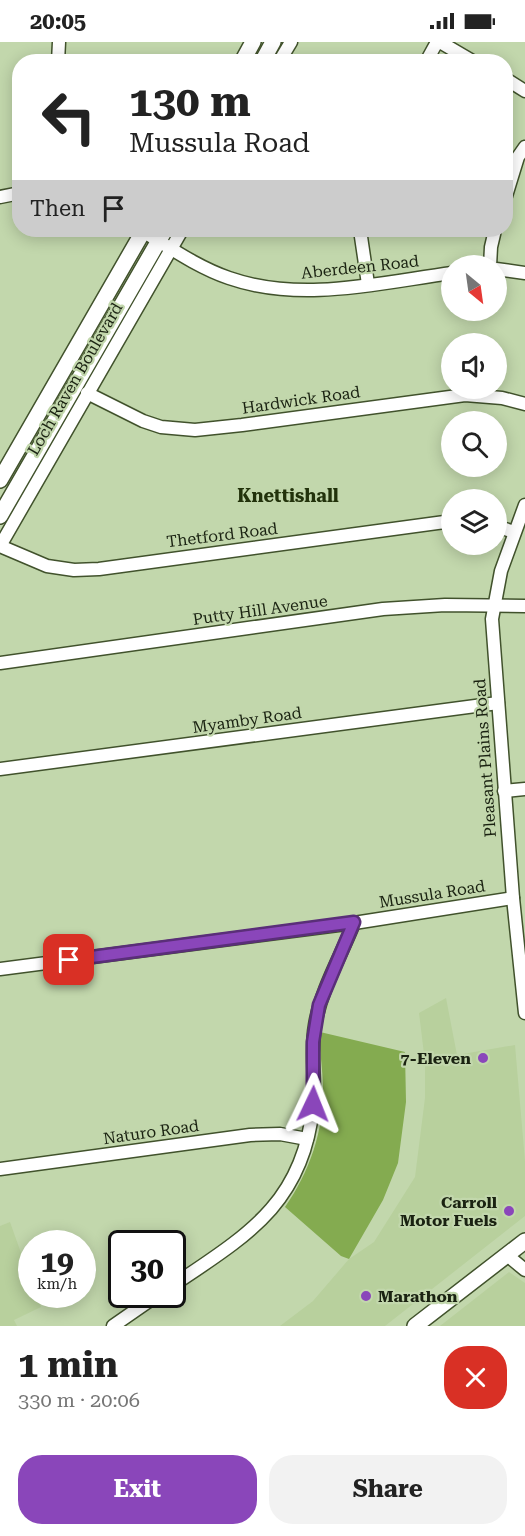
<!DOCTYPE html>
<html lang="en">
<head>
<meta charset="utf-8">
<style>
  :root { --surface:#fff; --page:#f2f2f2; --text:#222; --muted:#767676; --accent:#8a46ba }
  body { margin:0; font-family:"Roboto Serif",serif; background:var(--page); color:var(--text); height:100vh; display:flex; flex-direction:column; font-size:22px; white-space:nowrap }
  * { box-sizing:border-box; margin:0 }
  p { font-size:20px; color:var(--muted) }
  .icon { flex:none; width:33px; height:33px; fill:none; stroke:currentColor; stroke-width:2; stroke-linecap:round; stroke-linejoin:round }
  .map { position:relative; height:1284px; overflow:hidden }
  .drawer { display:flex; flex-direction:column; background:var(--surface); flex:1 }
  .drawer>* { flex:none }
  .hud { position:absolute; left:12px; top:12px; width:501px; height:183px; border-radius:24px; box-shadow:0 3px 15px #0003; background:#fff; color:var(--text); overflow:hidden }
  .needle { width:39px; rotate:151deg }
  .controls { position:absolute; left:441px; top:213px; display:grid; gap:12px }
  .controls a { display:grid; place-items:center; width:66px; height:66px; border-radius:50%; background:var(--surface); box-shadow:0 3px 15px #0003; font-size:30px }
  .speed { position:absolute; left:18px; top:1188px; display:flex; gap:12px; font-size:30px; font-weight:700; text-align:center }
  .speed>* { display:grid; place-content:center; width:78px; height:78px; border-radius:50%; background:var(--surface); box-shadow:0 3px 15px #0003; line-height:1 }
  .speed small { font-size:15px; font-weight:400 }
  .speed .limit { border:3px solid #111; border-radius:9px; background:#fff; color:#111 }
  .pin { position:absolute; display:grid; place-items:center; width:51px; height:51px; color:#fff; margin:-26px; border-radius:12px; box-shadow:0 3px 9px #0006 }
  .me { position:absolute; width:66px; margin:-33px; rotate:2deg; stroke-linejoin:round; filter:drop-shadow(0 0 4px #0008) }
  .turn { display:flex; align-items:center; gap:21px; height:126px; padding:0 18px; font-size:27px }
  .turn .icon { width:78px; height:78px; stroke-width:2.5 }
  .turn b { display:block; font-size:42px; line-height:51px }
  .then { display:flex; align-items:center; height:57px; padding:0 18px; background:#0003; gap:12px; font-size:22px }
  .round { display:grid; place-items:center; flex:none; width:63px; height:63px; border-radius:24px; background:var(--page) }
  .head { display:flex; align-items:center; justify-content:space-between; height:102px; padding:0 18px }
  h1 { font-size:36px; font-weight:700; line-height:45px }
  .cta { display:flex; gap:12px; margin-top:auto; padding:12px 18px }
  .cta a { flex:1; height:69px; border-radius:24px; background:var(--accent); color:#fff; font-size:24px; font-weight:700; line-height:69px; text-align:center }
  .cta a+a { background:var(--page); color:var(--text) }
  .status { display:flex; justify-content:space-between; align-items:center; height:42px; padding:0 30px; background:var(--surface); direction:ltr }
  .status svg { height:16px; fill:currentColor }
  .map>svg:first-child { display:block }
  .built { fill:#b8d09d }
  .green { fill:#84ab50 }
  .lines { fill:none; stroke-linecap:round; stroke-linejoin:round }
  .minor-casing { stroke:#41522c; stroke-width:15 }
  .major-casing { stroke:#41522c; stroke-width:18 }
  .minor { stroke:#fff; stroke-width:12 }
  .major { stroke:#fff; stroke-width:15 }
  .route-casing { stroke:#5a2e79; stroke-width:15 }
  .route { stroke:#8a46ba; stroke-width:10 }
  .poi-dot { fill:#8a46ba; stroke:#c2d7ac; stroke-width:2 }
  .labels { text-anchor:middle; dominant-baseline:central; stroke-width:4.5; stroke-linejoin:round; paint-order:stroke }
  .street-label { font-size:16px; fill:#1a2211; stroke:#c2d7ac }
  .poi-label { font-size:16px; font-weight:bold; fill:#1a2211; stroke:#c2d7ac; text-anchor:end }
  .neighbourhood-label { font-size:18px; font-weight:bold; fill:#22320b; stroke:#c2d7ac }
</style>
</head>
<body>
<div class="status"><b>20:05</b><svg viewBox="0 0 49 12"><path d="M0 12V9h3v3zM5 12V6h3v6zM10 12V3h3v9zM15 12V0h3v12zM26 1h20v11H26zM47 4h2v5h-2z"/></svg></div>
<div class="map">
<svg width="525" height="1284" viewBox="0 0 525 1284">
  <rect width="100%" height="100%" fill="#c2d7ac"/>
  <g class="built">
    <path d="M446,956L457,1013L515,1003L525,1119V1174L385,1284H280L313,1259L349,1217L374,1200L415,1135L425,1056V1020L419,971Z"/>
    <path d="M10,1180L31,1239L32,1252L36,1253L41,1265L14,1278L17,1284H0V1184Z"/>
    <path d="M509,1230L525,1241V1284H440Z"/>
  </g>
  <path class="green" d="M320,990L405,1010L406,1060L398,1121L383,1158L349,1217L341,1214L285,1165C309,1131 324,1089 323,1046C323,1027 319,1009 320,990Z"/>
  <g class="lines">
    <g class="minor-casing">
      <g id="minor">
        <path d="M440,0L474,20"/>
        <path d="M58,20L59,0"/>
        <path d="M279,20L291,0"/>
        <path d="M426,20L437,0"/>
        <path d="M506,37L525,49"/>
        <path d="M506,154L518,115L525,105"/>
        <path d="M0,155L20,151"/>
        <path d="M141,188C169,205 197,225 229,236C301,261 378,241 452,231"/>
        <path d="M360,188L368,242"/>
        <path d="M490,224L491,205L495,188"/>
        <path d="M496,227L525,231"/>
        <path d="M87,351L143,379L161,385L195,388L242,383L465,353L502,356L525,362"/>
        <path d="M525,463L501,529L492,577L513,856L525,971"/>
        <path d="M496,484L514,490"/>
        <path d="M0,504L47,524L74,528L99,527L452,479"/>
        <path d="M0,504L182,188"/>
        <path d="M0,621L383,567L445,563L525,564"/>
        <path d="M0,727L498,661"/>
        <path d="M504,749L525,747"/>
        <path d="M0,927L354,881L513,856"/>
        <path d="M0,1127L250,1093L280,1092L307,1097"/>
        <path d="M507,1213L525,1228"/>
        <path d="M172,1244C246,1194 303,1162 313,1065C316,1038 310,1010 315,983C321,947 341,914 354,881"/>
        <path d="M113,1284L159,1252"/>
      </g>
    </g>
    <g class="major-casing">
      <g id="major">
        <path d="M242,20L253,0"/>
        <path d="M262,20L273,0"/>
        <path d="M0,438L144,188"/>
        <path d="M0,474L165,188"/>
        <path d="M415,1284L525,1199"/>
      </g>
    </g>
    <use href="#minor" class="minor"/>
    <use href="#major" class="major"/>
  </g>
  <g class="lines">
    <g class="route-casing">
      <path id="route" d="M69,918L354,880L319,963L313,1000V1062"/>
    </g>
    <use href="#route" class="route"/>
  </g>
  <g class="poi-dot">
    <circle cx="483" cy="1016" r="6"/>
    <circle cx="509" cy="1169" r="6"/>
    <circle cx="366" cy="1254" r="6"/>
  </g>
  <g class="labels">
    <g class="street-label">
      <text transform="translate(360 225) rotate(-6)">Aberdeen Road</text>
      <text transform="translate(75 337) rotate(-60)">Loch Raven Boulevard</text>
      <text transform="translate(301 358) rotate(-8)">Hardwick Road</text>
      <text transform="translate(222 493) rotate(-7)">Thetford Road</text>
      <text transform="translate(260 568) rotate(-8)">Putty Hill Avenue</text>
      <text transform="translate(247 678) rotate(-8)">Myamby Road</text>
      <text transform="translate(485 716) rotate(-94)">Pleasant Plains Road</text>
      <text transform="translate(432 852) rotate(-9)">Mussula Road</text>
      <text transform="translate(151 1090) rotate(-8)">Naturo Road</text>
    </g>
    <g class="poi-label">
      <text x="471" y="1016">7-Eleven</text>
      <text x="497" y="1160">Carroll<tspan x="497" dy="18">Motor Fuels</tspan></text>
      <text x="378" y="1254" text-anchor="start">Marathon</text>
    </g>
    <g class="neighbourhood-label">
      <text x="288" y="453">Knettishall</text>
    </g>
  </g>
</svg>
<div class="controls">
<a><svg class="needle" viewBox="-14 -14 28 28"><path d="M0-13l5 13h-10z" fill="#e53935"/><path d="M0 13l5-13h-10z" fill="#767676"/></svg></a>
<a><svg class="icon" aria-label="sound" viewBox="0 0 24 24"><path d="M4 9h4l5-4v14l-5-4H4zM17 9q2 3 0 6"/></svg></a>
<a><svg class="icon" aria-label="search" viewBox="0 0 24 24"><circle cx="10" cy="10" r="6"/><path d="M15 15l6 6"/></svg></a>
<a><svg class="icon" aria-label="layers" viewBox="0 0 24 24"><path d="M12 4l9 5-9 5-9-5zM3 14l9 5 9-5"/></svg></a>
</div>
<div class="speed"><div>19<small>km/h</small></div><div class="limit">30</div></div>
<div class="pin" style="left:69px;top:918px;background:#d93025"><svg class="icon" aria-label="arrive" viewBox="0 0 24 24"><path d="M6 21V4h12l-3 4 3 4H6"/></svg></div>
<svg class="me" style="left:313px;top:1062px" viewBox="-20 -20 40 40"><path d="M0-17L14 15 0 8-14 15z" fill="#8a46ba" stroke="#fff" stroke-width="4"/></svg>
<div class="hud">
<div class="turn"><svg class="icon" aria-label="left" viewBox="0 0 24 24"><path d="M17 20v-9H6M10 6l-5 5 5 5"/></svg><div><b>130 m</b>Mussula Road</div></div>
<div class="then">Then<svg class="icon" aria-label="arrive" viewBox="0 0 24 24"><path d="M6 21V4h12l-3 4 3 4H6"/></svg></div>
</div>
</div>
<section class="drawer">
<div class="head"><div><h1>1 min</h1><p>330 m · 20:06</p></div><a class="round" style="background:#d93025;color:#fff"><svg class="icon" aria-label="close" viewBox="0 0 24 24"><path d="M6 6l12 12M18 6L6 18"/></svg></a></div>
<div class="cta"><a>Exit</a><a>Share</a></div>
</section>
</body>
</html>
